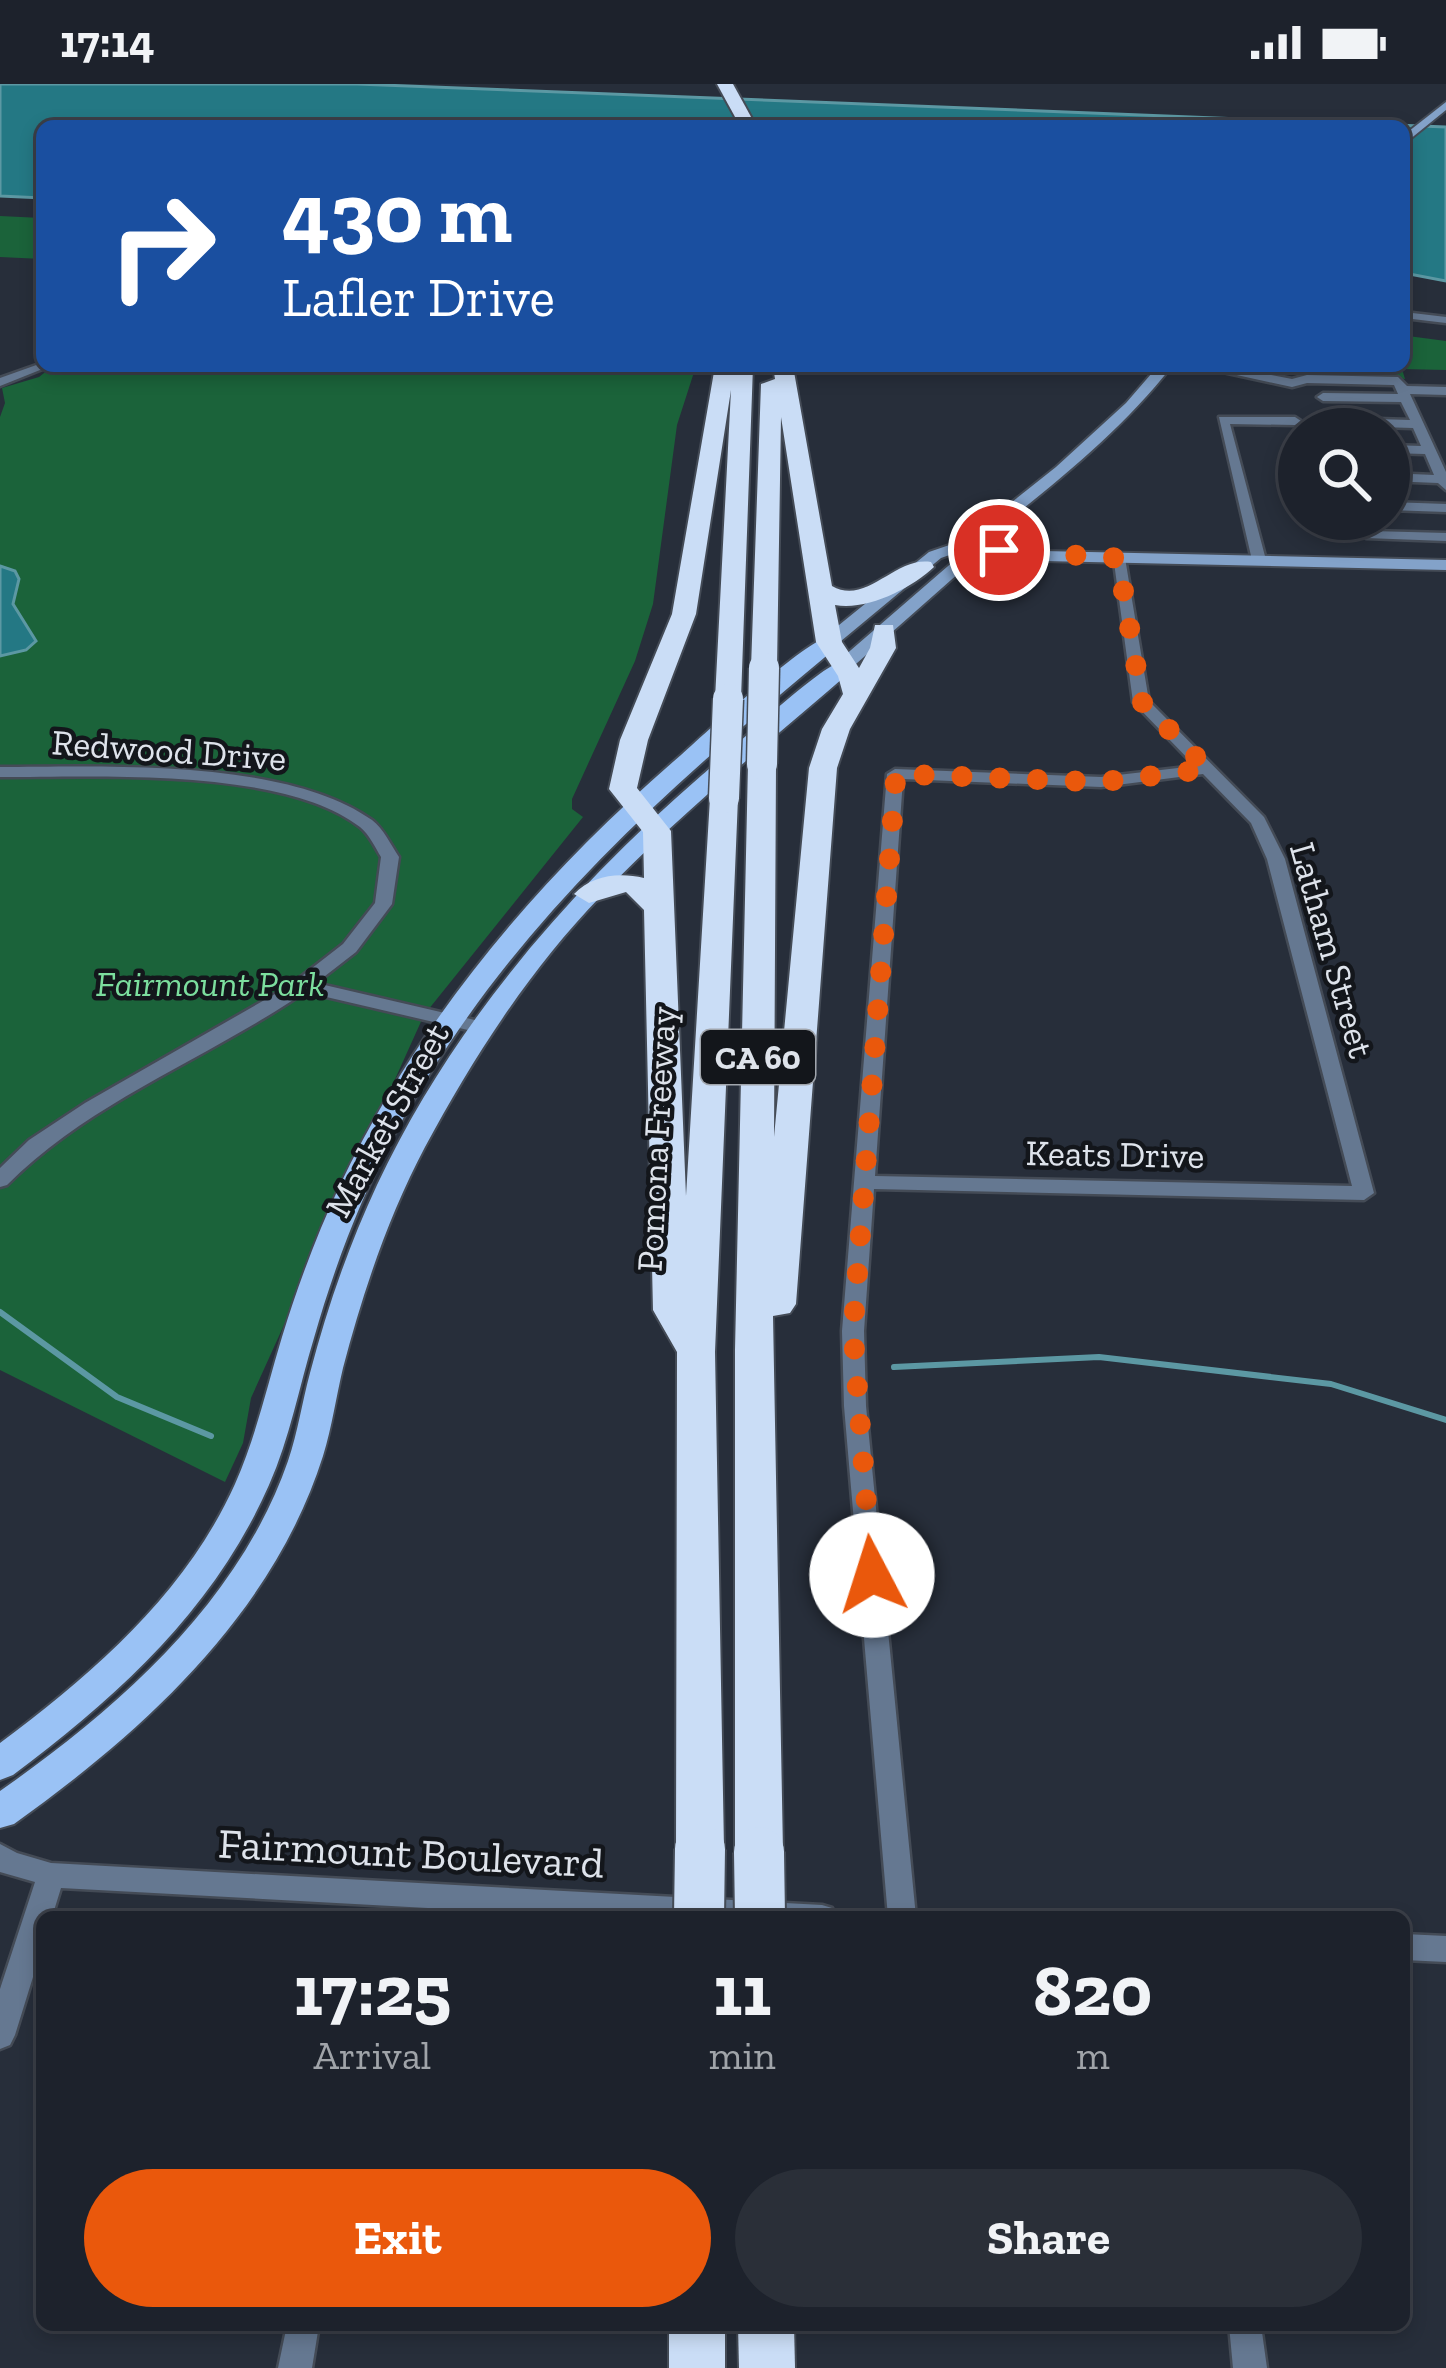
<!DOCTYPE html>
<html lang="en">
<head>
<meta charset="utf-8">
<style>
  :root { --surface:#1d222c; --page:#2a2f38; --text:#f1f3f6; --muted:#a0a4a9; --line:#3b3f48; --accent:#ea580c }
  body { margin:0; font-family:"Zilla Slab",serif; background:var(--page); color:var(--text); height:100vh; display:flex; flex-direction:column; font-size:45px; white-space:nowrap }
  * { box-sizing:border-box; margin:0 }
  p { font-size:39px; color:var(--muted) }
  .icon { flex:none; width:66px; height:66px; fill:none; stroke:currentColor; stroke-width:2; stroke-linecap:round; stroke-linejoin:round }
  .map { position:relative; flex:1; overflow:hidden }
  .side { position:absolute; left:36px; top:1827px; width:1374px; height:420px; display:flex; flex-direction:column; background:var(--surface); border-radius:18px; box-shadow:0 6px 18px #0003,0 0 0 3px var(--line) }
  .side>* { flex:none }
  .top-card { position:absolute; left:36px; top:36px; width:1374px; height:252px; border-radius:18px; box-shadow:0 6px 18px #0003,0 0 0 3px var(--line); background:#1a4fa0; color:#fff; overflow:hidden }
  .tools { position:absolute; left:1278px; top:324px; display:grid; gap:24px }
  .tools a { display:grid; place-items:center; width:132px; height:132px; border-radius:50%; background:var(--surface); box-shadow:0 6px 18px #0003,0 0 0 3px var(--line); font-size:60px }
  .pin { position:absolute; display:grid; place-items:center; width:102px; height:102px; color:#fff; margin:-51px; border:6px solid #fff; border-radius:50%; box-shadow:0 3px 12px #0007 }
  .me { position:absolute; width:132px; margin:-66px; rotate:355deg; stroke-linejoin:round; filter:drop-shadow(0 0 9px #0008) }
  .turn { display:flex; align-items:center; gap:42px; height:252px; padding:0 48px; font-size:54px }
  .turn .icon { width:156px; height:156px; stroke-width:2.5 }
  .turn b { display:block; font-size:84px; line-height:102px }
  .eta { display:flex; justify-content:space-evenly; align-items:center; height:204px; text-align:center }
  .eta b { font-size:72px; font-weight:700; line-height:84px }
  .primary-button { display:flex; gap:24px; margin-top:auto; padding:24px 48px }
  .primary-button a { flex:1; height:138px; border-radius:72px; background:var(--accent); color:#fff; font-size:48px; font-weight:700; line-height:138px; text-align:center }
  .primary-button a+a { background:var(--page); color:var(--text) }
  .status { display:flex; justify-content:space-between; align-items:center; height:84px; padding:0 60px; background:var(--surface); direction:ltr }
  .status svg { height:33px; fill:currentColor }
  .map>svg:first-child { display:block }
  .green { fill:#1b633a }
  .water { fill:#247884; stroke:#5c98a3; stroke-width:3 }
  .lines { fill:none; stroke-linecap:round; stroke-linejoin:round }
  .stream { stroke:#5c98a3; stroke-width:6 }
  .street-casing { stroke:#444b56; stroke-width:5 }
  .secondary-casing { stroke:#444b56; stroke-width:4 }
  .primary-casing { stroke:#444b56; stroke-width:4 }
  .highway-casing { stroke:#444b56; stroke-width:4 }
  .street { fill:#657891; fill-rule:evenodd }
  .secondary { fill:#83a2c9; fill-rule:evenodd }
  .primary { fill:#9ac2f5; fill-rule:evenodd }
  .highway { fill:#caddf6; fill-rule:evenodd }
  .highway-bridge-far1-casing { stroke:#444b56; stroke-width:33; stroke-linecap:butt }
  .highway-bridge-casing { stroke:#444b56; stroke-width:54; stroke-linecap:butt }
  .highway-bridge-far1 { stroke:#caddf6; stroke-width:30 }
  .highway-bridge { stroke:#caddf6; stroke-width:50 }
  .route { stroke:#ea580c; stroke-width:21; stroke-dasharray:0 37.8 }
  .labels { text-anchor:middle; dominant-baseline:central; stroke-width:9; stroke-linejoin:round; paint-order:stroke }
  .shield { fill:#13161b; stroke:#a1a6ad; stroke-width:3 }
  .shield-label { font-size:33px; font-weight:bold; fill:#dee3eb }
  .street-label { font-size:36px; fill:#dee3eb; stroke:#13161b }
  .park-label { font-size:36px; font-style:italic; fill:#7cde9e; stroke:#13161b }
  .near-street-label { font-size:42px; fill:#dee3eb; stroke:#13161b }
</style>
</head>
<body>
<div class="status"><b>17:14</b><svg viewBox="0 0 49 12"><path d="M0 12V9h3v3zM5 12V6h3v6zM10 12V3h3v9zM15 12V0h3v12zM26 1h20v11H26zM47 4h2v5h-2z"/></svg></div>
<div class="map">
<svg width="1446" height="2284" viewBox="0 0 1446 2284">
  <rect width="100%" height="100%" fill="#272e3a"/>
  <g class="green">
    <path d="M0,132L42,134V175L0,173Z"/>
    <path d="M1408,252L1446,257V286L1402,285L1405,295L1355,289L1364,282H1404Z"/>
    <path d="M53,282H696L677,341L653,520L635,577L572,715V725L583,733L424,931L251,1314L243,1359L225,1398L0,1286V333L5,319L2,304L39,293Z"/>
  </g>
  <g class="water">
    <path d="M0,0H357L1446,43V197L1404,189V42H42V114L0,112Z"/>
    <path d="M0,482L15,487L19,495L13,520L36,557L26,566L0,572Z"/>
  </g>
  <g class="lines">
    <g class="stream">
      <path d="M0,1228L117,1313L211,1352"/>
      <path d="M894,1283L1099,1273L1331,1300L1446,1336"/>
    </g>
    <g class="street-casing">
      <g id="street">
        <path d="M1404,228L1446,233V239L1404,234Z"/>
        <path d="M42,279V282H50L0,302V294Z"/>
        <path d="M1223,282L1292,295L1307,291L1398,293L1407,302L1446,303V311L1410,310L1446,388V406L1438,399L1389,397V389L1434,391L1425,370L1389,369V361L1421,362L1413,344L1312,341L1306,337L1312,333L1410,336L1401,318L1323,317L1317,313L1323,309L1398,310L1394,301L1307,299L1292,303L1223,288Z"/>
        <path d="M1219,333H1295L1301,337L1295,341L1230,340L1266,476L1264,479L1252,476Z"/>
        <path d="M1389,418L1446,420V428L1389,426Z"/>
        <path d="M1371,447L1446,449V457L1366,454V448Z"/>
        <path d="M1113,471L1125,474L1149,617L1264,733L1285,775L1374,1109L1364,1116L874,1105L864,1247L866,1322L916,1833H888L844,1322L842,1247L887,690L895,685L1101,693L1195,682L1133,618ZM1203,690L1251,739L1267,775L1352,1102L875,1092L903,695L1101,703Z"/>
        <path d="M0,683C104,683 285,674 372,736C383,744 391,761 399,773L392,820L356,868L316,899L492,940L494,944L485,950L305,908C207,975 92,1016 7,1101L0,1103V1084L29,1056L85,1019L289,902L343,860L375,819L381,773C375,763 369,750 360,743C283,683 96,693 0,693Z"/>
        <path d="M0,1760L17,1769L51,1779L822,1821L832,1824L836,1833H595L61,1804L52,1833H42V1864L15,1951L10,1961L0,1965V1905L35,1798L0,1788Z"/>
        <path d="M1404,1850L1446,1852V1878L1404,1876Z"/>
        <path d="M287,2241H319L312,2284H278Z"/>
        <path d="M1229,2241H1261L1267,2284H1233Z"/>
      </g>
    </g>
    <g class="secondary-casing">
      <g id="secondary">
        <path d="M1446,18V26L1404,60V51Z"/>
        <path d="M1158,282H1172C1119,350 1050,403 983,457L1043,467L1446,476V486L1043,477L976,465L968,481L848,587H836V579L955,476L958,468L941,474L835,562H823V554L929,468L964,456L1056,383L1126,319Z"/>
      </g>
    </g>
    <g class="primary-casing">
      <g id="primary">
        <path d="M829,552L837,553V563C659,712 507,843 394,1051C360,1115 334,1184 314,1254C299,1303 290,1354 269,1401C215,1524 119,1612 13,1691L0,1696V1659C94,1589 186,1509 235,1400C256,1353 267,1302 282,1253C298,1201 317,1150 340,1101C420,933 541,791 681,671C709,646 800,561 829,552Z"/>
        <path d="M842,577L850,578V588C766,661 678,731 601,812C530,885 473,974 425,1063C388,1133 363,1208 343,1284C336,1313 332,1343 323,1372C273,1530 144,1647 14,1740L0,1744V1707C119,1624 239,1518 288,1377C298,1348 302,1318 310,1289C327,1224 349,1161 377,1101C453,940 569,806 702,691C728,669 817,584 842,577Z"/>
      </g>
    </g>
    <g class="highway-casing">
      <g id="highway">
        <path d="M717,0H733L756,42H740Z"/>
        <path d="M715,282H753L741,615L728,623L715,615L731,306L696,530L648,656L637,704L671,747L686,1112L710,714L724,706L738,714L715,1268L724,1765L717,1779L700,1785L683,1779L676,1765L677,1268L653,1226L644,826L626,808L589,819L574,810C592,791 619,788 644,794L643,748L609,705L620,656L672,530Z"/>
        <path d="M773,282H793L832,502C867,522 895,472 931,478L934,483C912,504 867,527 835,521L842,558L859,584L870,564L875,541H893L896,564L850,645L837,684L796,1220L790,1229L773,1232L783,1768L776,1782L759,1788L742,1782L735,1768V1266L748,680L762,672L776,680L774,1053L809,684L822,645L843,610L838,592L816,558L781,333L777,584L764,592L751,584L761,300L775,295Z"/>
        <rect x="669" y="2241" width="56" height="43"/>
        <path d="M738,2241H794L795,2284H739Z"/>
      </g>
    </g>
    <use href="#street" class="street"/>
    <use href="#secondary" class="secondary"/>
    <use href="#primary" class="primary"/>
    <use href="#highway" class="highway"/>
    <g class="highway-bridge-far1-casing">
      <g id="highway-bridge-far1">
        <path d="M762,680L764,584"/>
        <path d="M724,714L728,615"/>
      </g>
    </g>
    <g class="highway-bridge-casing">
      <g id="highway-bridge">
        <path d="M759,1768L760,1833"/>
        <path d="M699,1833L700,1765"/>
      </g>
    </g>
    <use href="#highway-bridge-far1" class="highway-bridge-far1"/>
    <use href="#highway-bridge" class="highway-bridge"/>
  </g>
  <g class="lines">
    <path class="route" d="M872,1491L853,1247L896,690L1101,698L1208,685L1142,618L1118,474L999,466"/>
  </g>
  <g class="labels">
    <rect class="shield" x="701" y="946" width="114" height="54" rx="9"/>
    <g class="shield-label">
      <text x="758" y="973">CA 60</text>
    </g>
    <g class="street-label">
      <text transform="translate(169 666) rotate(4)">Redwood Drive</text>
      <text transform="translate(1332 866) rotate(74)">Latham Street</text>
      <text transform="translate(387 1036) rotate(-61)">Market Street</text>
      <text transform="translate(656 1055) rotate(-87)">Pomona Freeway</text>
      <text transform="translate(1115 1070) rotate(1)">Keats Drive</text>
    </g>
    <g class="park-label">
      <text x="210" y="899">Fairmount Park</text>
    </g>
    <g class="near-street-label">
      <text transform="translate(411 1769) rotate(3)">Fairmount Boulevard</text>
    </g>
  </g>
</svg>
<div class="tools">
<a><svg class="icon" aria-label="search" viewBox="0 0 24 24"><circle cx="10" cy="10" r="6"/><path d="M15 15l6 6"/></svg></a>
</div>
<div class="pin" style="left:999px;top:466px;background:#d93025"><svg class="icon" aria-label="arrive" viewBox="0 0 24 24"><path d="M6 21V4h12l-3 4 3 4H6"/></svg></div>
<svg class="me" style="left:872px;top:1491px" viewBox="-20 -20 40 40"><circle r="19" fill="#fff"/><path d="M0-13L10 11 0 6-10 11z" fill="#ea580c"/></svg>
<div class="top-card">
<div class="turn"><svg class="icon" aria-label="right" viewBox="0 0 24 24"><path d="M7 20v-9h11M14 6l5 5-5 5"/></svg><div><b>430 m</b>Lafler Drive</div></div>
</div>
<section class="side">
<div class="eta">
<div><b>17:25</b><p>Arrival</p></div>
<div><b>11</b><p>min</p></div>
<div><b>820</b><p>m</p></div>
</div>
<div class="primary-button"><a>Exit</a><a>Share</a></div>
</section>
</div>
</body>
</html>
